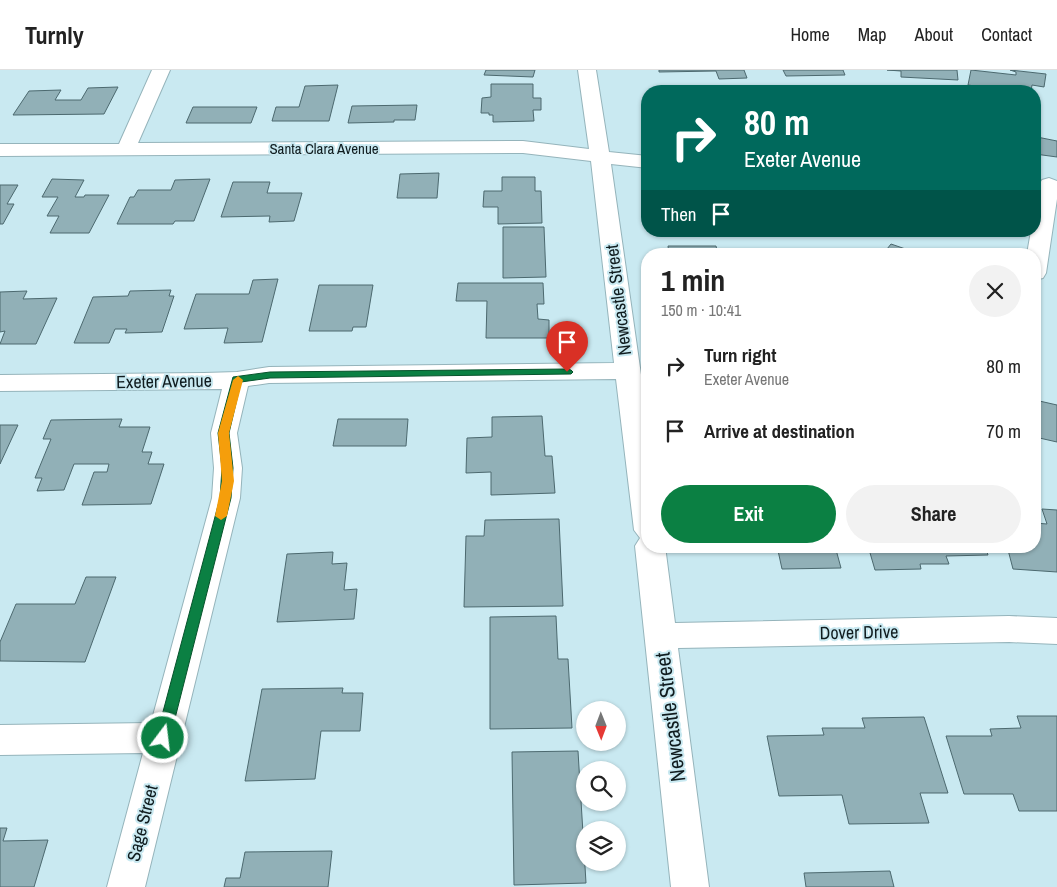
<!DOCTYPE html>
<html lang="en">
<head>
<meta charset="utf-8">
<style>
  :root { --surface:#fff; --page:#f2f2f2; --text:#222; --muted:#767676; --line:#e0e0e0; --accent:#0b8043 }
  body { margin:0; font-family:"Archivo Narrow",sans-serif; background:var(--page); color:var(--text); height:100vh; display:flex; flex-direction:column; font-size:19px; white-space:nowrap }
  * { box-sizing:border-box; margin:0 }
  p { font-size:16px; color:var(--muted) }
  .icon { flex:none; width:28px; height:28px; fill:none; stroke:currentColor; stroke-width:2; stroke-linecap:round; stroke-linejoin:round }
  .map { position:relative; flex:1; overflow:hidden }
  .panel { position:absolute; left:641px; top:178px; width:400px; height:305px; display:flex; flex-direction:column; background:var(--surface); border-radius:20px; box-shadow:0 1px 4px #0004 }
  .panel>* { flex:none }
  .hud { position:absolute; left:641px; top:15px; width:400px; height:152px; border-radius:20px; box-shadow:0 1px 4px #0004; background:#00695c; color:#fff; overflow:hidden }
  .needle { width:32px; rotate:179deg }
  .controls { position:absolute; left:576px; top:631px; display:grid; gap:10px }
  .controls a { display:grid; place-items:center; width:50px; height:50px; border-radius:50%; background:var(--surface); box-shadow:0 1px 4px #0004; font-size:25px }
  .pin { position:absolute; display:grid; place-items:center; width:42px; height:42px; color:#fff; margin:-51px -21px; border-radius:50% 50% 50% 0; rotate:-45deg; box-shadow:0 0 5px #0007 }
  .pin .icon { rotate:45deg }
  .me { position:absolute; width:55px; margin:-28px; rotate:15deg; stroke-linejoin:round; filter:drop-shadow(0 0 4px #0008) }
  .turn { display:flex; align-items:center; gap:18px; height:105px; padding:0 20px; font-size:22px }
  .turn .icon { width:65px; height:65px; stroke-width:2.5 }
  .turn b { display:block; font-size:35px; line-height:42px }
  .then { display:flex; align-items:center; height:48px; padding:0 20px; background:#0003; gap:10px; font-size:19px }
  .round { display:grid; place-items:center; flex:none; width:52px; height:52px; border-radius:26px; background:var(--page) }
  .headline { display:flex; align-items:center; justify-content:space-between; height:85px; padding:0 20px }
  h1 { font-size:30px; font-weight:800; line-height:38px }
  .primary-button { display:flex; gap:10px; margin-top:auto; padding:10px 20px }
  .primary-button a { flex:1; height:58px; border-radius:30px; background:var(--accent); color:#fff; font-size:20px; font-weight:800; line-height:58px; text-align:center }
  .primary-button a+a { background:var(--page); color:var(--text) }
  ul { padding:0; list-style:none }
  li { display:flex; align-items:center; gap:15px; height:65px; padding:0 20px }
  li div { flex:1 }
  li b { display:block; font-size:19px }
  li em { font-style:normal }
  header { display:flex; align-items:center; gap:30px; box-sizing:border-box; height:70px; padding:0 25px; background:var(--surface); border-bottom:1px solid var(--line) }
  header strong { font-size:24px }
  nav { display:flex; gap:28px; margin-inline-start:auto; font-size:18px }
  .map>svg:first-child { display:block }
  .building { fill:#91b0b7; stroke:#4c696f }
  .lines { fill:none; stroke-linecap:round; stroke-linejoin:round }
  .minor-casing { stroke:#95b4bb; stroke-width:2 }
  .minor { fill:#fff; fill-rule:evenodd }
  .route { fill:#0b8043; stroke:#07532c }
  .slow { fill:#f59e0b }
  .labels { text-anchor:middle; dominant-baseline:central; stroke-width:4; stroke-linejoin:round; paint-order:stroke }
  .far-street-label { font-size:15px; fill:#101c1f; stroke:#c9e9f1 }
  .street-label { font-size:18px; fill:#101c1f; stroke:#c9e9f1 }
  .near-street-label { font-size:21px; fill:#101c1f; stroke:#c9e9f1 }
</style>
</head>
<body>
<header>
<strong>Turnly</strong>
<nav><a>Home</a><a>Map</a><a>About</a><a>Contact</a></nav>
</header>
<div class="map">
<svg width="1057" height="817" viewBox="0 0 1057 817">
  <rect width="100%" height="100%" fill="#c9e9f1"/>
  <g class="building">
    <path d="M486,0H535L533,7L484,5Z"/>
    <path d="M659,0H744L747,8L719,9L716,1L659,2Z"/>
    <path d="M783,0H843L845,5L786,6Z"/>
    <path d="M887,0H957L958,10L901,7V1Z"/>
    <path d="M971,0L1016,5V2L1010,0L1046,4L1044,17L1032,15L1031,21H1010L968,15Z"/>
    <path d="M491,14H533V28H541V40H533L534,51L493,52V45H489V43H481L482,28L491,27Z"/>
    <path d="M338,15L329,51H272L276,37H299L305,16Z"/>
    <path d="M118,17L104,44L13,45L29,21L61,20L55,30H81L88,18Z"/>
    <path d="M417,35L415,50H394V52L348,53L352,36Z"/>
    <path d="M193,37H257L251,53H186Z"/>
    <path d="M1037,67L1057,71V87L1035,84Z"/>
    <path d="M439,103L437,128H397L400,104Z"/>
    <path d="M502,107H535V121H541L542,153L498,154V137H483L484,121H502Z"/>
    <path d="M52,109L84,110L75,127H84L85,125H109L89,163H50L59,146H47L58,127H42Z"/>
    <path d="M210,109L194,151H175L173,154H117L130,127H134L138,120H171L175,110Z"/>
    <path d="M233,112H270L267,123H302L294,151L269,152L270,146L221,147Z"/>
    <path d="M0,115H18L7,134H14L3,154H0Z"/>
    <path d="M503,157H544L546,207L503,208Z"/>
    <path d="M891,174L920,184H883Z"/>
    <path d="M668,176H716L718,184H669Z"/>
    <path d="M278,209L262,272L224,273L228,258L184,259L196,224H249L253,210Z"/>
    <path d="M458,213H543L544,234H537L538,249L549,250V268H486L487,231H456Z"/>
    <path d="M319,215H373L366,257H353L352,261H309Z"/>
    <path d="M171,220L169,226H174L162,262L125,263L127,259H115L109,273H74L93,227L128,226L130,221Z"/>
    <path d="M27,221L23,229L57,228L36,274H0L5,261L0,262V222Z"/>
    <path d="M1035,330L1057,335V372L1035,367Z"/>
    <path d="M542,346L545,386H552L555,423L491,425V402L466,403L467,368L492,367V347Z"/>
    <path d="M122,349L119,357H150L142,382H152L148,394H164L151,434L82,435L94,402H107L109,394H74L64,420L37,421L42,408H35L51,369H43L51,350Z"/>
    <path d="M338,349H408L406,376H333Z"/>
    <path d="M0,355H18L0,394Z"/>
    <path d="M1042,439L1057,440V502L1013,499L1007,476H1035V453L1047,454Z"/>
    <path d="M559,449L563,536L464,537L466,466H484L485,450Z"/>
    <path d="M777,476H835L841,498L782,499Z"/>
    <path d="M868,476H985L988,485L946,486L949,494H920L921,499L875,500Z"/>
    <path d="M333,482L332,494L347,493L344,520L357,519L354,549L277,552L287,484Z"/>
    <path d="M86,507H116L85,592L0,591V572L16,534H75Z"/>
    <path d="M556,546L558,589H568L572,658L490,659V547Z"/>
    <path d="M343,618L342,623H363L360,661H321L315,709L245,711L262,619Z"/>
    <path d="M1017,646H1057V741H1019L1013,724H964L946,666H992L990,659L1021,658Z"/>
    <path d="M924,647L948,723H920L929,753L849,754L842,725L779,726L767,666L824,665L822,658H865L862,648Z"/>
    <path d="M578,681L586,813L514,815L512,682Z"/>
    <path d="M0,758H7L3,771L48,770L34,817H0Z"/>
    <path d="M332,781L328,817H224L226,808H240L245,782Z"/>
    <path d="M890,801L894,817H806L804,803Z"/>
  </g>
  <g class="lines">
    <g class="minor-casing">
      <g id="minor">
        <path d="M152,0H170L138,73L523,71L589,79L578,0H596L609,82L648,86V98L611,94L648,354V476H665L675,553L1009,546L1057,548V574L1009,572L678,578L709,817H671L635,476L640,468L634,460L616,309L269,313L248,316L237,363L242,398L240,428L145,817H107L143,683L0,685V655L151,653L212,428L214,398L211,363L222,319L0,321V305L204,303L237,302L269,297L614,293L591,91L523,83L0,86V74H119Z"/>
        <path d="M1049,108L1057,111V129L1046,203L1043,208L1035,210V184H1027L1031,161H1035C1035,146 1033,123 1042,110Z"/>
      </g>
    </g>
    <use href="#minor" class="minor"/>
  </g>
  <path class="route" d="M567,299L571,300L573,302L571,304L270,308L241,312L229,363L233,398L231,428L170,668L168,673L163,674L158,673L156,668L220,428L222,398L218,363L233,307L270,302Z"/>
  <path class="slow" d="M238,306L243,310L229,363L234,411L227,446L221,450L215,446L222,411L218,363L233,310Z"/>
  <g class="labels">
    <g class="far-street-label">
      <text x="324" y="78">Santa Clara Avenue</text>
    </g>
    <g class="street-label">
      <text transform="translate(618 230) rotate(-97)">Newcastle Street</text>
      <text transform="translate(164 311) rotate(-1)">Exeter Avenue</text>
      <text transform="translate(859 562) rotate(-1)">Dover Drive</text>
      <text transform="translate(142 753) rotate(-76)">Sage Street</text>
    </g>
    <g class="near-street-label">
      <text transform="translate(670 647) rotate(-97)">Newcastle Street</text>
    </g>
  </g>
</svg>
<div class="controls">
<a><svg class="needle" viewBox="-14 -14 28 28"><path d="M0-13l5 13h-10z" fill="#e53935"/><path d="M0 13l5-13h-10z" fill="#767676"/></svg></a>
<a><svg class="icon" aria-label="search" viewBox="0 0 24 24"><circle cx="10" cy="10" r="6"/><path d="M15 15l6 6"/></svg></a>
<a><svg class="icon" aria-label="layers" viewBox="0 0 24 24"><path d="M12 4l9 5-9 5-9-5zM3 14l9 5 9-5"/></svg></a>
</div>
<div class="pin" style="left:567px;top:302px;background:#d93025"><svg class="icon" aria-label="arrive" viewBox="0 0 24 24"><path d="M6 21V4h12l-3 4 3 4H6"/></svg></div>
<svg class="me" style="left:163px;top:668px" viewBox="-20 -20 40 40"><circle r="17" fill="#0b8043" stroke="#fff" stroke-width="3"/><path d="M0-11L8 9 0 5-8 9z" fill="#fff"/></svg>
<div class="hud">
<div class="turn"><svg class="icon" aria-label="right" viewBox="0 0 24 24"><path d="M7 20v-9h11M14 6l5 5-5 5"/></svg><div><b>80 m</b>Exeter Avenue</div></div>
<div class="then">Then<svg class="icon" aria-label="arrive" viewBox="0 0 24 24"><path d="M6 21V4h12l-3 4 3 4H6"/></svg></div>
</div>
<section class="panel">
<div class="headline"><div><h1>1 min</h1><p>150 m · 10:41</p></div><a class="round"><svg class="icon" aria-label="close" viewBox="0 0 24 24"><path d="M6 6l12 12M18 6L6 18"/></svg></a></div>
<ul>
<li><svg class="icon" aria-label="right" viewBox="0 0 24 24"><path d="M7 20v-9h11M14 6l5 5-5 5"/></svg><div><b>Turn right</b><p>Exeter Avenue</p></div><em>80 m</em></li>
<li><svg class="icon" aria-label="arrive" viewBox="0 0 24 24"><path d="M6 21V4h12l-3 4 3 4H6"/></svg><div><b>Arrive at destination</b></div><em>70 m</em></li>
</ul>
<div class="primary-button"><a>Exit</a><a>Share</a></div>
</section>
</div>
</body>
</html>
